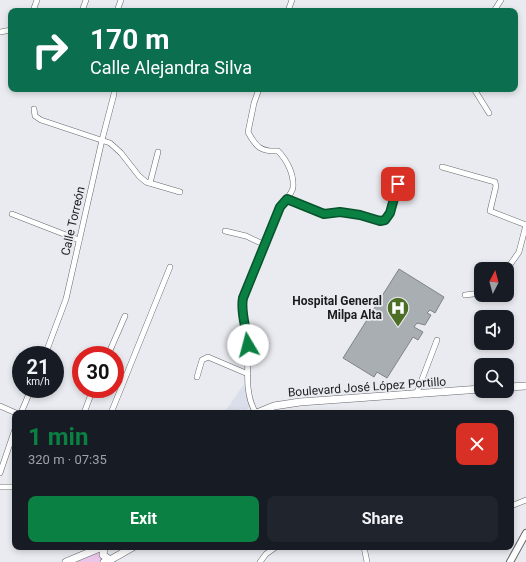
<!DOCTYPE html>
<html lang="en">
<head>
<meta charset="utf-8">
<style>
  :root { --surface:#171b24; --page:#20242c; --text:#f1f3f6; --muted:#9ea1a6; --accent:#0b8043 }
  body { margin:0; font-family:Roboto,sans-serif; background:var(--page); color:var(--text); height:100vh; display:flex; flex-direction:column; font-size:15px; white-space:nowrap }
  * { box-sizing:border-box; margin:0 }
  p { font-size:13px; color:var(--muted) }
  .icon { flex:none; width:22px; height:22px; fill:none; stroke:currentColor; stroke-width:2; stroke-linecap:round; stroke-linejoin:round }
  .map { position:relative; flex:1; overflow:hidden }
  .side { position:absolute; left:12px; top:410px; width:502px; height:140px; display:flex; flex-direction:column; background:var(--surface); border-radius:8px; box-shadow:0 2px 6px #0003 }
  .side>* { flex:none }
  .hud { position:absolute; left:8px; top:8px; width:510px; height:84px; border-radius:8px; box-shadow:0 2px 6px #0003; background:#0b6e4f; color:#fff; overflow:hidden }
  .needle { width:26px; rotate:6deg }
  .controls { position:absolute; left:474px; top:262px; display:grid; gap:8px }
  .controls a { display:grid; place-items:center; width:40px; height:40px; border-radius:8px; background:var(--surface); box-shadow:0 2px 6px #0003; font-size:20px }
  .speed { position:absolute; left:12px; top:346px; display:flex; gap:8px; font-size:20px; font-weight:700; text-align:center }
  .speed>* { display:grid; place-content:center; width:52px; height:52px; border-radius:50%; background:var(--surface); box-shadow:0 2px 6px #0003; line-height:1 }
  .speed small { font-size:10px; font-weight:400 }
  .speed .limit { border:6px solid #d22; background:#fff; color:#111 }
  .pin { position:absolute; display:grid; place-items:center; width:34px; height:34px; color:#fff; margin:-17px; border-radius:8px; box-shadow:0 2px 6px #0006 }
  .me { position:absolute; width:44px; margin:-22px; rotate:352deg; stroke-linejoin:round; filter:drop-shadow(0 0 3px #0008) }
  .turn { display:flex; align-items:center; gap:14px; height:84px; padding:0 16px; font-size:18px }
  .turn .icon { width:52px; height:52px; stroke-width:2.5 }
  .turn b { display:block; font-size:28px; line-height:34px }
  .round { display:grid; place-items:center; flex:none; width:42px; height:42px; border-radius:8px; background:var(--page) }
  .headline { display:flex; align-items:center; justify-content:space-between; height:68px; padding:0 16px }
  h1 { font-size:24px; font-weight:700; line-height:30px; color:var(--accent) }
  .button { display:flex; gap:8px; margin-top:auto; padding:8px 16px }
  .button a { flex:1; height:46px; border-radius:8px; background:var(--accent); color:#fff; font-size:16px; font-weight:700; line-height:46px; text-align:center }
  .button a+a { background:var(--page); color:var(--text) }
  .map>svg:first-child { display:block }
  .built { fill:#dbdfec }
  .green { fill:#ecc5ea }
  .building { fill:#a9aeb2; stroke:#808488 }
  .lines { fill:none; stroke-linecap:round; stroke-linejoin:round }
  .minor-casing { stroke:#66686d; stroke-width:6 }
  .tertiary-casing { stroke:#66686d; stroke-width:8 }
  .secondary-casing { stroke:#66686d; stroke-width:8 }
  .minor { stroke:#fff; stroke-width:5 }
  .tertiary { stroke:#fff; stroke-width:6 }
  .secondary { stroke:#fff; stroke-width:7 }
  .route-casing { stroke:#07532c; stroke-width:10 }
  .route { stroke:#0b8043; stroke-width:7 }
  .labels { text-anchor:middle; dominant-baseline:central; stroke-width:3.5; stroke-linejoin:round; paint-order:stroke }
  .street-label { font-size:12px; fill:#1b1c1e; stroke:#e9ebf0 }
  .poi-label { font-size:12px; font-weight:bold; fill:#1b1c1e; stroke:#e9ebf0; text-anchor:end }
</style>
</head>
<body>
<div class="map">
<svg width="526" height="562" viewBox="0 0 526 562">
  <rect width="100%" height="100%" fill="#e9ebf0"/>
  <path class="built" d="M244,384L250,406L246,411L241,409L239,413H224Z"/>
  <path class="green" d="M103,547L105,559L101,562H68Z"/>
  <path class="building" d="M399,269L444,297L435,313L430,310L427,313L431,315L425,325L417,323L414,327L423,332L418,340L413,337L387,378L377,372L374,377L343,358Z"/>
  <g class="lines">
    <g class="minor-casing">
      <g id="minor">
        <path d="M33,11L37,0"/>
        <path d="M82,11L86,0"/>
        <path d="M117,11L121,0"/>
        <path d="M288,11L292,0"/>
        <path d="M494,11L501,0"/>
        <path d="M0,32L11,30"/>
        <path d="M259,89L254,103L248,132C256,147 261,152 278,151C287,160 294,174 293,187C293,191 289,195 287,199L324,214L340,212L360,215L380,221L385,220L390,213L398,184"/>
        <path d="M474,89L489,113"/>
        <path d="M34,109L35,116L41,120L110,143L121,153L139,176L146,182L180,192"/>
        <path d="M442,167L495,182L496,186L490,211L526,225L519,252L507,269"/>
        <path d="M150,183L158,152"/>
        <path d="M12,214L79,240"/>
        <path d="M225,231L246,236L265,245"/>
        <path d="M465,295L481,293"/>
        <path d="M45,355L66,299L102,140L114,94V89"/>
        <path d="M108,355L125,316"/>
        <path d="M197,377L202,360L208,357L248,374"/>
        <path d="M416,395L437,340"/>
        <path d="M0,406L16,413"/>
        <path d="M21,413L31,389"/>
        <path d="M84,413L93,389"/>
        <path d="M111,413L170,267"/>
        <path d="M256,413C242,391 250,359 248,334C246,321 240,311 243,298L280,207L287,199"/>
        <path d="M0,473L15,429"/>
        <path d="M0,487H15"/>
        <path d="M511,506L526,500"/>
        <path d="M364,547L367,562"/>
        <path d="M260,562L266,554L276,547"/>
      </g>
    </g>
    <g class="tertiary-casing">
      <path id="tertiary" d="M510,562L526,533"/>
    </g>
    <g class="secondary-casing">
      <g id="secondary">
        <path d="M507,387L526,386"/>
        <path d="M257,413L274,406L300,402L481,389"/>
        <path d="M104,547L103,555L110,560"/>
        <path d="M66,562L102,547"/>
        <path d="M104,562L110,560L133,547"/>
      </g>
    </g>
    <use href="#minor" class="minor"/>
    <use href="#tertiary" class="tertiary"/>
    <use href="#secondary" class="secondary"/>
  </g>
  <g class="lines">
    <g class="route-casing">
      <path id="route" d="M248,345C247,329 240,313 243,298L280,207L287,199L324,214L340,212L360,215L380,221L385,220L390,213L398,184"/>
    </g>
    <use href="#route" class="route"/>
  </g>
  <defs>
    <g id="hospital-pin" transform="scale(1.15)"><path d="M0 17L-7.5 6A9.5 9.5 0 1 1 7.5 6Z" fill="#4c6e25" stroke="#e9ebf0"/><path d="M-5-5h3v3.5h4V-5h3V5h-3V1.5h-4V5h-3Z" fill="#fff"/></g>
  </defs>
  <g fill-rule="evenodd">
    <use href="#hospital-pin" x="398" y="308"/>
  </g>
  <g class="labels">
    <g class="street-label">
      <text transform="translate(73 221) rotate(-77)">Calle Torreón</text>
      <text transform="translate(367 387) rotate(-4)">Boulevard José López Portillo</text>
    </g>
    <g class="poi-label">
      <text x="382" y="301">Hospital General<tspan x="382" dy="14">Milpa Alta</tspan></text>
    </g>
  </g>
</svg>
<div class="controls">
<a><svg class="needle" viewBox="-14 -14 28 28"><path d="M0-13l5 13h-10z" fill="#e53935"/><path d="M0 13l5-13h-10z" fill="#9ea1a6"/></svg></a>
<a><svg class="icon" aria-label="sound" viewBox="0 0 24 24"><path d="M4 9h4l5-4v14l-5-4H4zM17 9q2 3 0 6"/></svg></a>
<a><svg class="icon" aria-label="search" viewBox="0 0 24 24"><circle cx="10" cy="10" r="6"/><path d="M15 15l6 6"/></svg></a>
</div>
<div class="speed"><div>21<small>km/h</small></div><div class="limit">30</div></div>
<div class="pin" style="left:398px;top:184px;background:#d93025"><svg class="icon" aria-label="arrive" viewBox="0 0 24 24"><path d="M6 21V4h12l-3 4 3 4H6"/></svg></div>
<svg class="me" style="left:248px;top:345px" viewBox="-20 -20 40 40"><circle r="19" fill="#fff"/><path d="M0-13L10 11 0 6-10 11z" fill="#0b8043"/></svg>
<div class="hud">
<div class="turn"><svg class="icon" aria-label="right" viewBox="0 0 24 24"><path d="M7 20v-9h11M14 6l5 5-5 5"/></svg><div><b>170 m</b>Calle Alejandra Silva</div></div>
</div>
<section class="side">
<div class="headline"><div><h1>1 min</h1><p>320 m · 07:35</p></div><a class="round" style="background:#d93025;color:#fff"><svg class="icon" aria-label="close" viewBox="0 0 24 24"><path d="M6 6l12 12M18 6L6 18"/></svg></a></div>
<div class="button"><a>Exit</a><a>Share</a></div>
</section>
</div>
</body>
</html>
